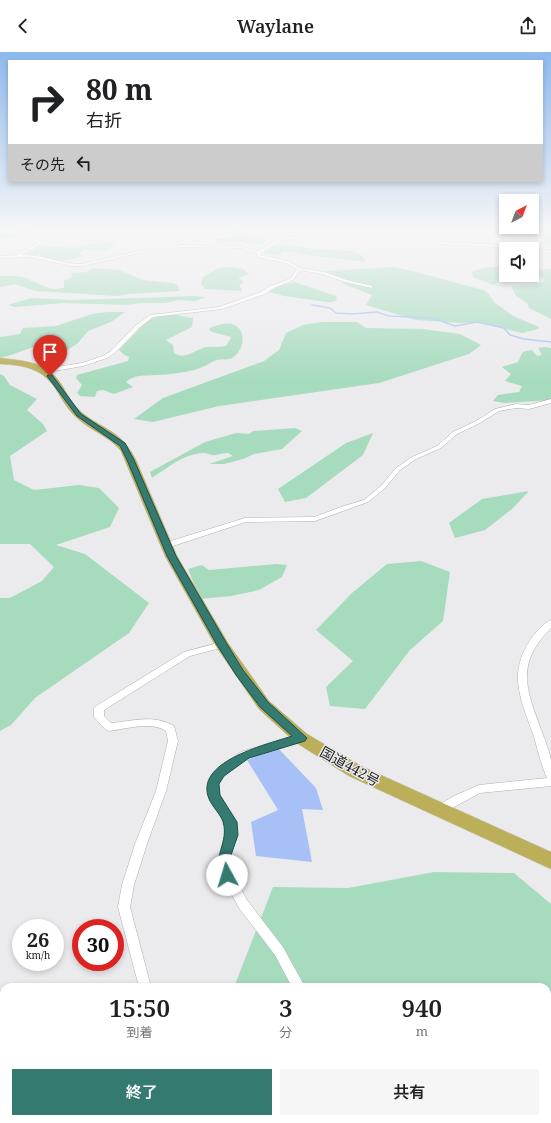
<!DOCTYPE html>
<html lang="ja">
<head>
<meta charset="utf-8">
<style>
  :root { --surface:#fff; --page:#f6f6f6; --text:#202124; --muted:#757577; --accent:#347a71 }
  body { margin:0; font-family:"Noto Serif","Noto Sans JP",serif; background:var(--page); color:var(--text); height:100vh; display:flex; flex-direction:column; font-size:15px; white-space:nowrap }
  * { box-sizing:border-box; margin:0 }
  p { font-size:13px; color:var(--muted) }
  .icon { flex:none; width:22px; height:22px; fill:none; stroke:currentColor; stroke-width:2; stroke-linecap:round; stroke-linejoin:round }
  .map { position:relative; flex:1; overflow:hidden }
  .side { position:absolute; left:0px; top:931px; width:551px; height:140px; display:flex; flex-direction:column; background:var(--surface); border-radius:12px 12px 0 0; box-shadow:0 2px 6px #0003 }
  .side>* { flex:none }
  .top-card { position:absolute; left:8px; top:8px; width:535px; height:122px; border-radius:0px; box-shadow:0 2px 6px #0003; background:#fff; color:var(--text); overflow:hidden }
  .needle { width:26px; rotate:41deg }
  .fabs { position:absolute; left:499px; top:142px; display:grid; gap:8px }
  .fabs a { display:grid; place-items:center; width:40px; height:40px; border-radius:0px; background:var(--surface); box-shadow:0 2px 6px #0003; font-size:20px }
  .speed { position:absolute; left:12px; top:867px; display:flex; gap:8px; font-size:20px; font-weight:700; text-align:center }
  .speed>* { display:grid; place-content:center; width:52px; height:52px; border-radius:50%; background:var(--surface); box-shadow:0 2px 6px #0003; line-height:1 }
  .speed small { font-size:10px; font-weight:400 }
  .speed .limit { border:6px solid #d22; background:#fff; color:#111 }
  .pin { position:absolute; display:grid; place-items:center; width:34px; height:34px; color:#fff; margin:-41px -17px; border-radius:50% 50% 50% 0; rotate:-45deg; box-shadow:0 0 4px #0007 }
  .pin .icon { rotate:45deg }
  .me { position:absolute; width:44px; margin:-22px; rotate:354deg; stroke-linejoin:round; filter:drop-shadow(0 0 3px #0008) }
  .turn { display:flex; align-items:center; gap:14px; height:84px; padding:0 12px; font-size:18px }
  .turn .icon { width:52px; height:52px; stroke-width:2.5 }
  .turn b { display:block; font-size:28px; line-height:34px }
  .then { display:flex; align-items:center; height:38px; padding:0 12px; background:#0003; gap:8px; font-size:15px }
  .eta { display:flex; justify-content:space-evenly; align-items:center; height:68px; text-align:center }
  .eta b { font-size:24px; font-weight:600; line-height:28px }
  .cta { display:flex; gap:8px; margin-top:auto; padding:8px 12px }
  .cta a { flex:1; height:46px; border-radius:0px; background:var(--accent); color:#fff; font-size:16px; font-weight:600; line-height:46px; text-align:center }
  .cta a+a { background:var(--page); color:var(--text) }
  header { display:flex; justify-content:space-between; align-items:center; height:52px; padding:0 12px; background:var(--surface); font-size:18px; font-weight:600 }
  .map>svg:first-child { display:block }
  .green { fill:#a7dbbe }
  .water { fill:#a7c0f5 }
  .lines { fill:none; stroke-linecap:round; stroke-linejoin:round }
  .stream-far1 { stroke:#a7c0f5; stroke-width:1 }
  .stream { stroke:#a7c0f5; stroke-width:1.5 }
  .minor-casing { stroke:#afb0b2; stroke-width:1 }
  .trunk-casing { stroke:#c6c6c6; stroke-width:1 }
  .minor { fill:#fff; fill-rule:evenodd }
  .trunk { fill:#bbaf5a; fill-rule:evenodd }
  .route { fill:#347a71; stroke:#224f49 }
  .labels { text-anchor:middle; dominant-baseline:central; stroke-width:3; stroke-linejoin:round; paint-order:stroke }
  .street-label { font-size:14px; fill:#232425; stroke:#ebebee }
</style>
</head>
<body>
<header><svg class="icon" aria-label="back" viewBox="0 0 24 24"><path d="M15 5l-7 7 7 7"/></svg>Waylane<svg class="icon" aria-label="share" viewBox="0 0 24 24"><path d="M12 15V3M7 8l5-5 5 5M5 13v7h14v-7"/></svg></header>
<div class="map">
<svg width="551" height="1071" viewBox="0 0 551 1071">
  <rect width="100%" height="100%" fill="#ebebee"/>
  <g class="green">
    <path d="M17,178H46L29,180L20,185L0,187V180L4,181Z"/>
    <path d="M230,178H254L238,180V183L267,186L264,192H260L235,190L218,191L215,187L216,185L227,182Z"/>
    <path d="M512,178H551V193C536,189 524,195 511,192L512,190L509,185L511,183L524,180Z"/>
    <path d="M116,190L106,199C97,200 87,195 78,201L83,204C67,209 53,211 41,203L24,202L31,200L37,195L44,193L73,196L90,192Z"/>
    <path d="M275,193H292L306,196L352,199L361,203L366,210L307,203L292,199L281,200V203C274,204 268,201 262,202Z"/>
    <path d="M502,213H506L501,218L506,220V223H515L493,233L473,225L472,220C482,214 491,217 502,213Z"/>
    <path d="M232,215L243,217L249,222L238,226L244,230L239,234L242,238L241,239L205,237L201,232L203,225L219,216Z"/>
    <path d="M394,215L416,220L483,238L489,242L494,250L513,264L539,275L538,277L522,281L479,270L461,271L416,268L366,253L372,243L346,233L343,231V227L324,219Z"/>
    <path d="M93,216L119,218L143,228L172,231L177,233L180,239L129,242L116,244L35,239L15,232L0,235V224C8,224 18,223 25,226C40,231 47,240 64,236V229L72,225L71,221L87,220Z"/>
    <path d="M551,217V267L529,256L527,251L516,244L511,234L533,233L544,230V227L538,224L537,218Z"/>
    <path d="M295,230L336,244L337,248L332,250H326L284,244L269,240L278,234Z"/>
    <path d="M195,244L206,245L195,249L178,248L165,251H141L127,253L64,251L15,255L8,253L32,246L72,248Z"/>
    <path d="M108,260H125L111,270L88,279L78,291L50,310L44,308L60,295C48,285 15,304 0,306V285L20,282L23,276L56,274L92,262Z"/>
    <path d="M170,262L193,266L192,275L166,288L173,293L174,301C188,309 195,296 208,295C215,294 221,296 227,293L231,285L212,280L209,277C213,274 218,273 223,272C247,268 248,297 232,306C228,308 221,307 217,308C211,310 206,314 200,316C190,320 166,323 155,323C144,324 135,322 126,330L133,335L114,342L103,338L97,339L95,345L80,344L77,341L82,333L76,326L77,323L128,309L129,305L123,302L119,298L149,267Z"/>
    <path d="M321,270H357L366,276L423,277L460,282L481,293L469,302L379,331L219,354L153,370L134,367L163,346L264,309L279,298L286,281L303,273Z"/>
    <path d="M544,295L551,296V348L505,351L493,349L498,343L519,340L522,334L505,329L511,322L502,315L518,310C523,301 520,299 532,298L537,304L542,303L538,296Z"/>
    <path d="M0,322L4,324L10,333L37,347L27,358L43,372L47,379L10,404L14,428L34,438L79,433L99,436L119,456L110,475L56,493L85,502L149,551L129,581L35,646L11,673L0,679V546H10L42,529L54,515L30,492H0Z"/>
    <path d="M295,376L302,379L282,397L254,402L243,407L224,412H209L233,404L228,401C223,401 218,403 213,403C210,403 207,401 204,401C185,401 167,416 152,426L150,420L205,390L236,381L249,382L253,379Z"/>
    <path d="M373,381L363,403L306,446L285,450L278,437L346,391Z"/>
    <path d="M529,439L512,457L485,478L455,486L449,471L482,447Z"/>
    <path d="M421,509L450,520L443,569L410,598L365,657L330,654L326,635L353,609L316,578L352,541L387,512Z"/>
    <path d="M276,512L287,513L282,525L259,538L231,544L200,547L188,517L202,513L209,518Z"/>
    <path d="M434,820L514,821L551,852V1071H329L326,1067H547V935H234L273,835L348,836Z"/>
  </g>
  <path class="water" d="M278,696L316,736L323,758L302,757L312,810L256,804L251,770L278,758L247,708Z"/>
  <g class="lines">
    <path class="stream-far1" d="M311,253L319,254"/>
    <path class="stream" d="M313,253L330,256L336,261L352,262L377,260L389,264L433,266L455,274L477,270L504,276L510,283L524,287L551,290"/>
    <g class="minor-casing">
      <g id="minor">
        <path d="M295,178H308L195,188L82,214H72L30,205L0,206V204L16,203L41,189L88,179L89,181L43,191L21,203C41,202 61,212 82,212L195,186Z"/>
        <path d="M328,178H333L314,185L282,188L261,201L260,203L288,209L300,216L324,220L347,228L372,234V236L345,230L322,222L300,218L294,227L289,230L274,236L265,242L222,257L153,265L139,276L115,301L107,306L83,314L43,321L40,319L43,317L82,311L103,304L111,299L135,274L150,263L219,255L261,240L270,234L287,228L292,225L297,217L286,211L257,205V201L240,196L178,195L177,193L240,194L258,199L280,186L313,183Z"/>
        <path d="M390,178H395L427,188L440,190L518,194L551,199V201L532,198V197L440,192L421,189Z"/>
        <path d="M551,347V351L529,357L516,356L499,359L480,371L457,382L441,396L416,407L400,418L385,436L368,450L315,469L246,470L170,495H164L163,493L164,491L245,466L314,465L344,454L364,448L381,434L396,416L412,405L437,394L453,380L476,369L495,357L516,352L529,353Z"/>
        <path d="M551,568V576C515,612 526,637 542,680C545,689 550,700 551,709C551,717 551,726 551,734L480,741L443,761L439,762L435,761L434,758L435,755L454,744L479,733L547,726C541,713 538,699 534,685C521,647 506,621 533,584C537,579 545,570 551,568Z"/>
        <path d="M222,590L225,591L226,593L225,595L190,604L104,658V664L111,671C133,669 154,662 174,674L178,689L166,739L147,792L134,833L130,855L151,935H139L118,855L122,833L135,792L156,739L168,689L166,679C151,669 126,677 109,679L106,678L94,665V656L96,654L184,600Z"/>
        <path d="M301,682L304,683L306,686L304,689L248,706L224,724L218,732L219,743L235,770L237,783L231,803L233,822L247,848L283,895L305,935H292L275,903L239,856L221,823L219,803L225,783V771L209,744L208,731L216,718L241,700Z"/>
        <path d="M158,1067H172L173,1071H159Z"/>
        <path d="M419,1067H434L435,1071H420Z"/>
      </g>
    </g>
    <g class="trunk-casing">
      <path id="trunk" d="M0,306C16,308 34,309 47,317C62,327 66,344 77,356C90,370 109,375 122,388C128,394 132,401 136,408L177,504L228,591L269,649L307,682L361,714L551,800V817L349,724L295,690L259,657L215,593L165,504L121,399C109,384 91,379 77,366C69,359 63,349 57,339C44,317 25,313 0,312Z"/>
    </g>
    <use href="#minor" class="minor"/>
    <use href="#trunk" class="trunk"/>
  </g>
  <linearGradient id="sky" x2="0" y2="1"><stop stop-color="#8eb9ed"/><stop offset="0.54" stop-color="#f6f6f7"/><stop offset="1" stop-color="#f6f6f7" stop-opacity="0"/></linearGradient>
  <rect width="551" height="328" fill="url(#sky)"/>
  <path class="route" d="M48,323H52L81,362L125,391L134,408L176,504L227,592L243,618L268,650L307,686L305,689L249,706L224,724L219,732L220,743L237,770L238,783L231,803L234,823L232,827L227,829L222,827C212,806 227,793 224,774C223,763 211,755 208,744C197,708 269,692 292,684L260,655L236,623L217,593L167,504L127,408L120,394L77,364L47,324Z"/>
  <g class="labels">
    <g class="street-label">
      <text transform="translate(350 714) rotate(29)">国道442号</text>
    </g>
  </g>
</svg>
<div class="fabs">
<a><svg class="needle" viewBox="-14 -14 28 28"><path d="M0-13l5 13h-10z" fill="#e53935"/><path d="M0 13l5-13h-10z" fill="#757577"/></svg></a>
<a><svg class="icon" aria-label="sound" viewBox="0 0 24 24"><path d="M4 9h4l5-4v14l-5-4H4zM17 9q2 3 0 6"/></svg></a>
</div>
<div class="speed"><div>26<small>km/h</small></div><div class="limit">30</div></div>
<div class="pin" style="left:50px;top:324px;background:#d93025"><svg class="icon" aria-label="arrive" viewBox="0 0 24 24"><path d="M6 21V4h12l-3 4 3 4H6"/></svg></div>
<svg class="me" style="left:227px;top:823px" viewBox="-20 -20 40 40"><circle r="19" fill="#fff"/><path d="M0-13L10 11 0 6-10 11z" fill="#347a71"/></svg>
<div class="top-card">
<div class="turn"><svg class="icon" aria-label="right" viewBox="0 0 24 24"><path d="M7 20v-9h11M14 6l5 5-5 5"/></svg><div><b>80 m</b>右折</div></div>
<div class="then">その先<svg class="icon" aria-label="left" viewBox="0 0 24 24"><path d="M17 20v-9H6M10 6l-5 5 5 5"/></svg></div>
</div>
<section class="side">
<div class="eta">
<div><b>15:50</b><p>到着</p></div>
<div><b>3</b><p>分</p></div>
<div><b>940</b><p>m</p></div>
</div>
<div class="cta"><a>終了</a><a>共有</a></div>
</section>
</div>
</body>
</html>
